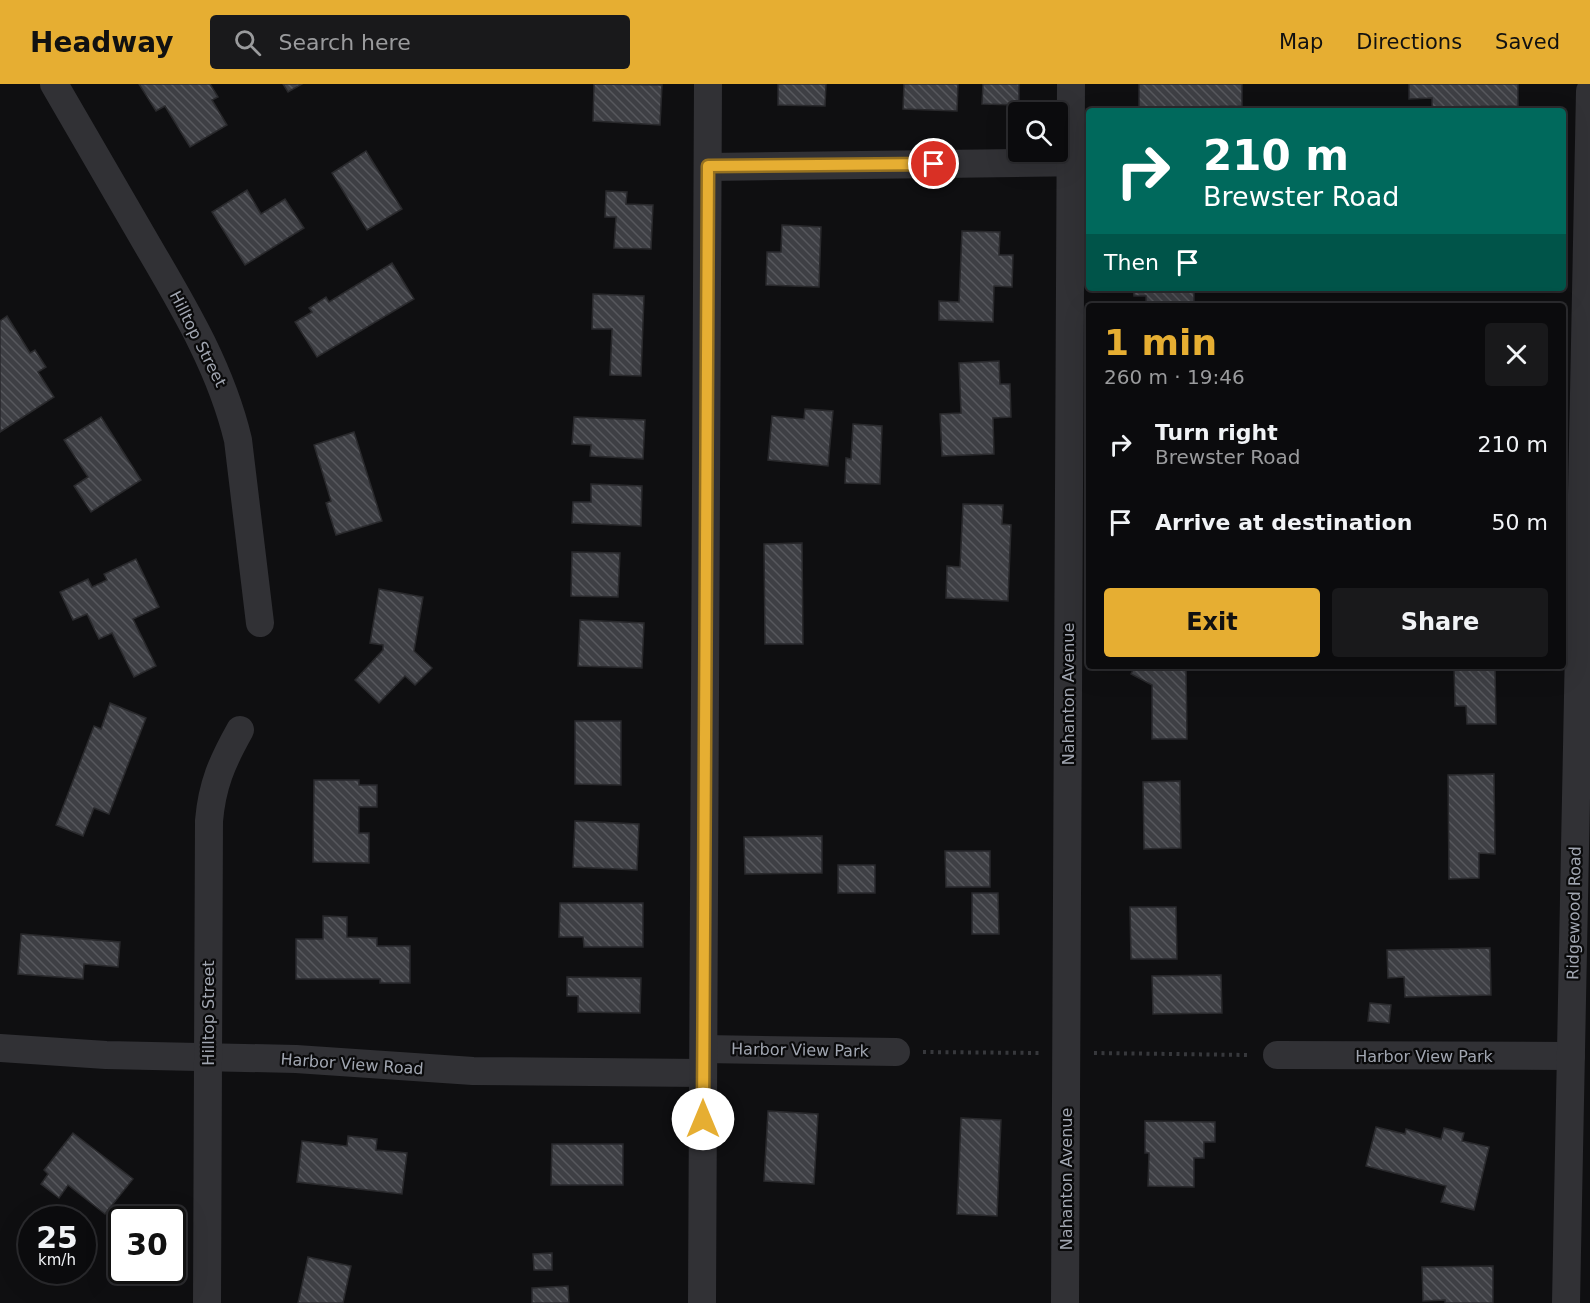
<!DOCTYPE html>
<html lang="en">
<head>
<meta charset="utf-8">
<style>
  :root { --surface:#0b0b0d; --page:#19191b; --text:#f1f3f6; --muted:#9a9b9d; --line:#2b2b2e; --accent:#e6ae32 }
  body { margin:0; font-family:"DejaVu Sans",sans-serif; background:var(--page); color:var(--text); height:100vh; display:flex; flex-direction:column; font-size:22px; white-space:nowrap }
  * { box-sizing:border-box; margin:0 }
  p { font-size:20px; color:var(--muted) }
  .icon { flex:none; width:33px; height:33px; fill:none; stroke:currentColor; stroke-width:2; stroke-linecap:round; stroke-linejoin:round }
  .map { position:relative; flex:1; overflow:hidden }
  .sheet { position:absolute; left:1086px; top:219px; width:480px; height:366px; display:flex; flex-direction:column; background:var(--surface); border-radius:6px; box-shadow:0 6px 24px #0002,0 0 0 2px var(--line) }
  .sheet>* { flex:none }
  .guide { position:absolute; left:1086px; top:24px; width:480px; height:183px; border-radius:6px; box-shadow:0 6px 24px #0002,0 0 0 2px var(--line); background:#00695c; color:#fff; overflow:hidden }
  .buttons { position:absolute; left:1008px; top:18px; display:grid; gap:12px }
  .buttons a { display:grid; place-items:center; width:60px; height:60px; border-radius:6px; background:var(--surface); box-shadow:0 6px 24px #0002,0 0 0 2px var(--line); font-size:30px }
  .speed { position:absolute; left:18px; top:1122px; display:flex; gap:12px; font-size:30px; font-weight:700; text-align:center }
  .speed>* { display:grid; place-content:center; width:78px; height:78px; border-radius:50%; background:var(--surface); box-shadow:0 6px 24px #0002,0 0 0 2px var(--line); line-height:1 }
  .speed small { font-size:15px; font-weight:400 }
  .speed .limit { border:3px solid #111; border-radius:9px; background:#fff; color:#111 }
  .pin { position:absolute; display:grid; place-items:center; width:51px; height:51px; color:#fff; margin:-26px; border:3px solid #fff; border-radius:50%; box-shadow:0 2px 6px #0007 }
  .me { position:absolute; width:66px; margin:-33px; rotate:0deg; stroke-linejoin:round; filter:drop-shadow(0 0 4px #0008) }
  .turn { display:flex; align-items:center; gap:21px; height:126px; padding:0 18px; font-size:27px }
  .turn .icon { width:78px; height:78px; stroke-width:2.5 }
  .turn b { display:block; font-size:42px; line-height:51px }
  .then { display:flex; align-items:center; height:57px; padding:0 18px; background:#0003; gap:12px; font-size:22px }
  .round { display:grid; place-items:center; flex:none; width:63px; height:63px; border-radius:6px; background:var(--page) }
  .summary { display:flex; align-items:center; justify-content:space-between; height:102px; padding:0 18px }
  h1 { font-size:36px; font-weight:700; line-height:45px; color:var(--accent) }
  .action { display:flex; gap:12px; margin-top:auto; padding:12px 18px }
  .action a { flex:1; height:69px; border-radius:6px; background:var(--accent); color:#111; font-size:24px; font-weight:700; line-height:69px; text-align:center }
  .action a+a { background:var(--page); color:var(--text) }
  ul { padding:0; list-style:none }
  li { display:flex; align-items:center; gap:18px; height:78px; padding:0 18px }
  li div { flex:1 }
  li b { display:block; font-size:22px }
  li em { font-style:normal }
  header { display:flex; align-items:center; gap:36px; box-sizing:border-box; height:84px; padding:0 30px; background:var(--accent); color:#111 }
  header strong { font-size:28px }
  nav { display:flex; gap:33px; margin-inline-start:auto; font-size:21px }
  .search { width:420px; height:54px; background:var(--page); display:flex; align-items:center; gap:15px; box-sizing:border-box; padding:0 21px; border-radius:6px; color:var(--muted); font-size:22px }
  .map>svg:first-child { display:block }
  .building { fill:url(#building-back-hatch); stroke:#29292c; stroke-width:1.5 }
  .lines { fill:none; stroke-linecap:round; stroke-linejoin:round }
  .path { stroke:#37383c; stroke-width:4; stroke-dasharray:3 4.5; stroke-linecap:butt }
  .minor { stroke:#313135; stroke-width:28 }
  .route-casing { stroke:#967120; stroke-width:15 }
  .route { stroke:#e6ae32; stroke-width:10 }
  .labels { text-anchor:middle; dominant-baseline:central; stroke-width:4.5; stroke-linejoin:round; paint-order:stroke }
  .street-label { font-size:16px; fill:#a1a6b1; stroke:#0a0a0b }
</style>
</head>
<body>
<header>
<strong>Headway</strong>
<div class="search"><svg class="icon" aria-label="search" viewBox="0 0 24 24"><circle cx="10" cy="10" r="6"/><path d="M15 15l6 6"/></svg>Search here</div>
<nav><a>Map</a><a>Directions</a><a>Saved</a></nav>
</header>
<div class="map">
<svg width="1590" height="1219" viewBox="0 0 1590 1219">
  <defs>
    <pattern id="building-back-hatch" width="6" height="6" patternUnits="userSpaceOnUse" patternTransform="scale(1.5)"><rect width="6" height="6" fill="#3e3f44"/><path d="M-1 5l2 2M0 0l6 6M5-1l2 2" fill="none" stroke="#57585d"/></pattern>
  </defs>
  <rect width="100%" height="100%" fill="#0f0f11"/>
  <g class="building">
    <path d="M139,0H210L218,13L212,16L227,41L190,63L165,22L156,27Z"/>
    <path d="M283,0H302L288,8Z"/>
    <path d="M594,0L662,1L660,41L593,37Z"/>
    <path d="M778,0H826L825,22L778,21Z"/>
    <path d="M904,0H958L957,27L903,25Z"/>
    <path d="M983,0H1019V21L982,20Z"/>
    <path d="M1139,0H1242V22L1139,24Z"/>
    <path d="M1409,0H1518V22L1432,23V14L1409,15Z"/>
    <path d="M366,67L402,125L367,146L332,89Z"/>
    <path d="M247,106L261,130L285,115L304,144L245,181L212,128Z"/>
    <path d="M606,107L627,108L626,120L653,121L651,165L614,164L616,133H605Z"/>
    <path d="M782,141L821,143L819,203L766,201L767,168H781Z"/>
    <path d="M962,147L1000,148L999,171H1013L1012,203L994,202L993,238L939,236V217L959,218Z"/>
    <path d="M392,179L414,215L317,273L295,238L312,228L309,224L326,213L329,218Z"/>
    <path d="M1133,204H1194V222H1146V212H1134Z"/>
    <path d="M593,210L644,212L641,292L610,291L612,245H592Z"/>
    <path d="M7,232L30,269L35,266L46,283L38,288L54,313L0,348V237Z"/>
    <path d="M999,277L1000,300H1010L1011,333L993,334L994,370L942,372L940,330L961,329L959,279Z"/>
    <path d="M805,325L833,327L828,382L768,376L772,332L804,335Z"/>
    <path d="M101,333L141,396L91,428L74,402L88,393L64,356Z"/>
    <path d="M574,333L645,336L643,375L590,372L591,361L572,360Z"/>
    <path d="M853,340L882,342L880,400L845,399L846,374L851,375Z"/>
    <path d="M354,348L382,437L336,451L326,419L331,417L314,361Z"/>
    <path d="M591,400L642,402L641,442L572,439L573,418H591Z"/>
    <path d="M963,420L1003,421L1002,440L1011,441L1008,517L946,514L947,482L960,483Z"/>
    <path d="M802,459L803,560H765L764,460Z"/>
    <path d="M572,468L620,469L618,513L571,512Z"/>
    <path d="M136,475L159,523L133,535L156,582L134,593L112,549L99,555L87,530L73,536L60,508L88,495L92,503L107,496L104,490Z"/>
    <path d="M379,505L423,513L414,567L432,584L415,601L405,592L379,619L355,596L383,566V561L370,559Z"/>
    <path d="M580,536L644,539L642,584L578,582Z"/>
    <path d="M1135,582H1186L1187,655H1152V601L1131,590Z"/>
    <path d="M1454,582H1495L1496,640H1467L1466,622H1455Z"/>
    <path d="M110,619L146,634L109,730L94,724L83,752L56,741L94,642L101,645Z"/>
    <path d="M575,637H621V701L575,700Z"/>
    <path d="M1494,690L1495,770L1479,769V794L1449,795L1448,691Z"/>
    <path d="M314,696H359V701H377V723H359V749H369V779L313,778Z"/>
    <path d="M1180,697L1181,764L1144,765L1143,698Z"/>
    <path d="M575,737L639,740L637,786L573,783Z"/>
    <path d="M822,752V789L745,790L744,753Z"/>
    <path d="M945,767H990V803H946Z"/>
    <rect x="838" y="781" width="37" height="28"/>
    <path d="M972,809H998L999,850H972Z"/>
    <path d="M560,819H643V863H584L583,853H559Z"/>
    <path d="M1130,823H1176L1177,875H1131Z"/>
    <path d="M323,832L347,833V853L377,854V862H410V899H380V895H296V855H323Z"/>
    <path d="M21,850L120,858L118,883L84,880L83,895L18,890Z"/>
    <path d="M1490,864L1491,911L1405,913L1404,893L1388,894L1387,866Z"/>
    <path d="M1221,891L1222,929L1153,930L1152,892Z"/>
    <path d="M567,893L641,894L640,929L578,928V912H567Z"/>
    <path d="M1370,919L1391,921L1389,939L1368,937Z"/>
    <path d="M768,1027L818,1030L814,1100L764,1097Z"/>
    <path d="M961,1034L1001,1036L997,1132L957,1130Z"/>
    <path d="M1145,1037L1215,1038V1058H1204V1074H1194V1103L1148,1102L1149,1069H1145Z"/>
    <path d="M1376,1043L1405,1050L1406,1045L1441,1055L1444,1044L1464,1049L1462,1057L1489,1063L1474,1126L1441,1118L1446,1102L1366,1082Z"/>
    <path d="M73,1049L133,1095L105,1130L68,1101L59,1114L41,1100L48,1090L44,1086Z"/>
    <path d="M348,1052L377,1055L376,1066L407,1069L402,1110L297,1098L302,1057L347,1062Z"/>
    <path d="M552,1060H623V1101H551Z"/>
    <path d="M552,1169V1186H534L533,1170Z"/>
    <path d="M308,1173L351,1182L343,1219H298Z"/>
    <path d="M1493,1182V1219H1445V1216L1423,1217L1422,1183Z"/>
    <path d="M568,1202L569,1219H532V1204Z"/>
  </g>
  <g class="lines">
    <g class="path">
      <path d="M923,968L1039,969"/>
      <path d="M1094,969L1249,971"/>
    </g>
    <g class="minor">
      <path d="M54,0C85,54 117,108 148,162C185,225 221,285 238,356L260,539"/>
      <path d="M708,83L1089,78"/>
      <path d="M0,964L106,971L296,975L473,987L703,989"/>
      <path d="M704,965L896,968"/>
      <path d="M1277,971L1571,972"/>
      <path d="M207,1219L209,737C212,701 222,678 240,646"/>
      <path d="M702,1219L708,0"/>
      <path d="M1065,1219L1071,0"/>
      <path d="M1566,1219L1590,7"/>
    </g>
  </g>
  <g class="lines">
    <g class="route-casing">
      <path id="route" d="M703,1035L708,82L934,80"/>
    </g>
    <use href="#route" class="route"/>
  </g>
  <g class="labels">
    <g class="street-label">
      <text transform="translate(198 255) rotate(63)">Hilltop Street</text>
      <text transform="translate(1068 610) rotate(-90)">Nahanton Avenue</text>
      <text transform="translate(1574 829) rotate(-89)">Ridgewood Road</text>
      <text transform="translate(208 929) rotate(-90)">Hilltop Street</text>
      <text transform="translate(800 966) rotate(1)">Harbor View Park</text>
      <text x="1424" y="972">Harbor View Park</text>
      <text transform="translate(352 980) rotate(4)">Harbor View Road</text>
      <text transform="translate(1066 1095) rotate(-90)">Nahanton Avenue</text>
    </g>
  </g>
</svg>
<div class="buttons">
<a><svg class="icon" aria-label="search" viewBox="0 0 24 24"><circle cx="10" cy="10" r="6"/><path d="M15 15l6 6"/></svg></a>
</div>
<div class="speed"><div>25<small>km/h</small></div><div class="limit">30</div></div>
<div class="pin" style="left:934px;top:80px;background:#d93025"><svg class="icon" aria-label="arrive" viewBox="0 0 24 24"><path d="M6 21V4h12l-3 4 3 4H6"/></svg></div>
<svg class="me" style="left:703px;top:1035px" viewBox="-20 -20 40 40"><circle r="19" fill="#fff"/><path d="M0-13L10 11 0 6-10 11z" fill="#e6ae32"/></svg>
<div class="guide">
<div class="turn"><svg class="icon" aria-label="right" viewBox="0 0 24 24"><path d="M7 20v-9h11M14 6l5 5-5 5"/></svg><div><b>210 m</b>Brewster Road</div></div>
<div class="then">Then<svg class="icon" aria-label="arrive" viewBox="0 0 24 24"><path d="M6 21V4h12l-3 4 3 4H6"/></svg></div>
</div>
<section class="sheet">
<div class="summary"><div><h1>1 min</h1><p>260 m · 19:46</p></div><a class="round"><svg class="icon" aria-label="close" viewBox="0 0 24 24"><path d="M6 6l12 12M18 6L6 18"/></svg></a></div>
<ul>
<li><svg class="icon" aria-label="right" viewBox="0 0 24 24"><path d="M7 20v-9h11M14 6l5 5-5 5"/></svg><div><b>Turn right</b><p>Brewster Road</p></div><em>210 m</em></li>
<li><svg class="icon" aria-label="arrive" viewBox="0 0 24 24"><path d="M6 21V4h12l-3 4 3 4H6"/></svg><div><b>Arrive at destination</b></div><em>50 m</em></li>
</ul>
<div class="action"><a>Exit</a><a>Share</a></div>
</section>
</div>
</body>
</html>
